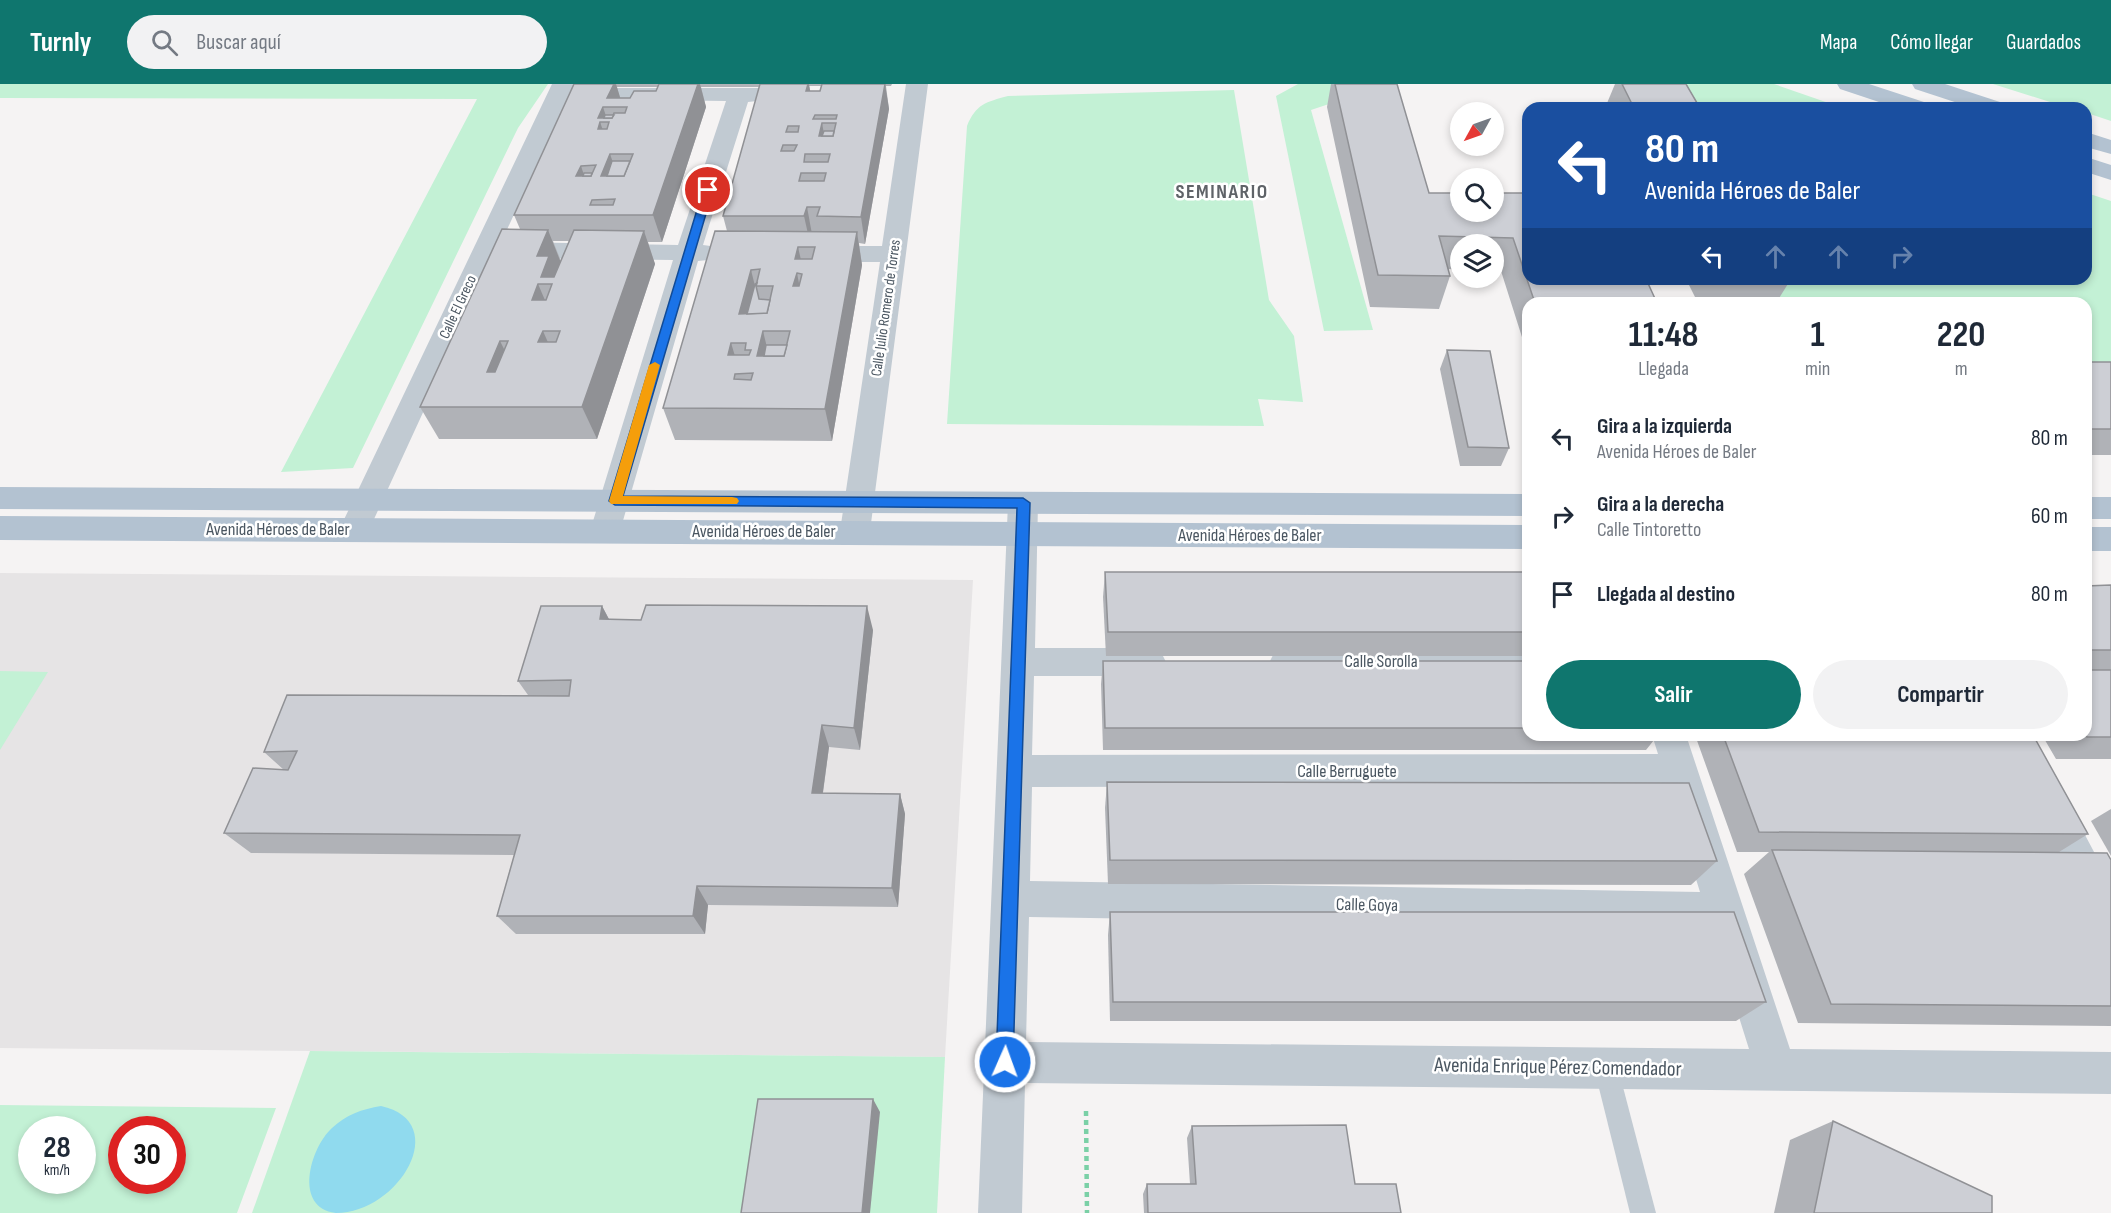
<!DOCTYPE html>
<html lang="es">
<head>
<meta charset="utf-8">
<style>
  :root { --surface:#fff; --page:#f2f2f3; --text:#1f2937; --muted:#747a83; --accent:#0f766e }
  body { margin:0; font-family:"Sofia Sans Condensed",sans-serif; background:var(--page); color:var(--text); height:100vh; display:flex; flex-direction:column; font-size:22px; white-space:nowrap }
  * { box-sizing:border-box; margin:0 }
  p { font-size:20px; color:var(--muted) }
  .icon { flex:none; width:33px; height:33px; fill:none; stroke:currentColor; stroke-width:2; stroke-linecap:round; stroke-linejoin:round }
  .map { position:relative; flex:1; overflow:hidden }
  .drawer { position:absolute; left:1522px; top:213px; width:570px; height:444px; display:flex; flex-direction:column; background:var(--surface); border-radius:18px; box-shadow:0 3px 9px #0003 }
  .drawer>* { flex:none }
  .guide { position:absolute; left:1522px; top:18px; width:570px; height:183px; border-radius:18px; box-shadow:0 3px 9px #0003; background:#1a4fa0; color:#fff; overflow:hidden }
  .needle { width:39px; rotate:230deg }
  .fabs { position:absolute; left:1450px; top:18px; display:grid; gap:12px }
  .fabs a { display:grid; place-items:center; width:54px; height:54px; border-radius:50%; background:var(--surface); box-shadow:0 3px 9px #0003; font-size:30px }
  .speed { position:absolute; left:18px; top:1032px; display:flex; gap:12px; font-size:30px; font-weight:700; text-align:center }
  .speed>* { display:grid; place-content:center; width:78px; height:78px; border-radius:50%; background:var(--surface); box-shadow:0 3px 9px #0003; line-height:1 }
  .speed small { font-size:15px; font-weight:400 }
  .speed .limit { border:9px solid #d22; background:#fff; color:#111 }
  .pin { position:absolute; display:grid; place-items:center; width:51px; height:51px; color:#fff; margin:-26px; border:3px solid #fff; border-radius:50%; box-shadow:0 2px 6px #0007 }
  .me { position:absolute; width:66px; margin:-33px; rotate:2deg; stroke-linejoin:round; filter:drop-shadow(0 0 4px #0008) }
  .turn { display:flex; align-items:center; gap:21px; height:126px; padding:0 24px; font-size:27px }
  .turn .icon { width:78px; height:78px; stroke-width:2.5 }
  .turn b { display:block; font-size:42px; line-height:51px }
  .lanes { display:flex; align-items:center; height:57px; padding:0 24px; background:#0003; justify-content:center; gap:30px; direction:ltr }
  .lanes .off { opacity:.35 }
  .eta { display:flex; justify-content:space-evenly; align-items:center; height:102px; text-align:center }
  .eta b { font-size:36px; font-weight:700; line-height:42px }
  .primary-button { display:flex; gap:12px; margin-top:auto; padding:12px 24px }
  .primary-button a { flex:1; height:69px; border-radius:36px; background:var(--accent); color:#fff; font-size:24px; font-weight:700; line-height:69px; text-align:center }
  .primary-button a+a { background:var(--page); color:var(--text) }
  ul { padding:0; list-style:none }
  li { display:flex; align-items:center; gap:18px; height:78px; padding:0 24px }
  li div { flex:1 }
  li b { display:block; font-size:22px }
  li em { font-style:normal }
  header { display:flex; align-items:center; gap:36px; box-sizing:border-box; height:84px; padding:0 30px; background:var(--accent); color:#fff }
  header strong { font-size:28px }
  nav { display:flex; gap:33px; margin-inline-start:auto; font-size:21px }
  .search { width:420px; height:54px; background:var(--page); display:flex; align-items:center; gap:15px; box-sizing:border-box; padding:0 21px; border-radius:33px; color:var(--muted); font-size:22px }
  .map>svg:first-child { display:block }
  .education { fill:#e6e4e5 }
  .green { fill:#c3f1d5; fill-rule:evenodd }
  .water { fill:#90daee }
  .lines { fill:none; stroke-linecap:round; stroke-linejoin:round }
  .path { stroke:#7ad0a6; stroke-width:4.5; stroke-dasharray:5 4; stroke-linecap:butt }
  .service { fill:#c1cad2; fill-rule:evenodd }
  .minor { fill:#c1cad2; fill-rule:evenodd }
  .primary { fill:#b3c2d1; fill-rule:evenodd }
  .wall { fill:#b0b2b7; fill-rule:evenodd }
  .shaded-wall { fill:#909195 }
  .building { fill:#cdcfd5; stroke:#909195; stroke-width:1.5; fill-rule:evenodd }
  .route { fill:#1a73e8; stroke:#114b97; stroke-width:1.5 }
  .slow { fill:#f59e0b }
  .labels { text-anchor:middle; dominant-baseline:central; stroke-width:5; stroke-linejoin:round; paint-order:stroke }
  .far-street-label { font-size:15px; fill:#4a5661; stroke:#fff }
  .street-label { font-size:18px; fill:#4a5661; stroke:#fff }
  .far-district-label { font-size:20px; font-weight:bold; letter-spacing:1.5px; fill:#5f6368; stroke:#fff }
  .near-street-label { font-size:21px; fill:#4a5661; stroke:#fff }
</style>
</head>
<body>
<header>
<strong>Turnly</strong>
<div class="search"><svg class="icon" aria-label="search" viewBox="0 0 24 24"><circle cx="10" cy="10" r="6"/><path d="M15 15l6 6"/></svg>Buscar aquí</div>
<nav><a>Mapa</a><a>Cómo llegar</a><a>Guardados</a></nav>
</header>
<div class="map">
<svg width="2111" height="1129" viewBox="0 0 2111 1129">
  <rect width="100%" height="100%" fill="#f5f3f3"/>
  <path class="education" d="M0,489L973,496L945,973L0,964Z"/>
  <g class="green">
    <path d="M0,0H548L518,44L353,384L281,388L477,15L0,14Z"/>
    <path d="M1298,0H1389L1311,26L1373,246L1324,247L1276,12Z"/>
    <path d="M1668,0H1774L1843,24H1673Z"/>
    <path d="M1993,0H2111V37L2087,29L2086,24H2069Z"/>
    <path d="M1234,6L1269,216L1294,252L1303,318L1258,315L1264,342L947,340L967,42C976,20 986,18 1008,12Z"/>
    <path d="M2087,109L2111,117V282H2087L2086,219H1782L1769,195H2086Z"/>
    <path d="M0,587L48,588L0,666Z"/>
    <path d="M310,967L945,973L937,1129H252Z"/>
    <path d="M0,1021L275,1024H276L237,1129H0ZM32,1046H82V1096H32ZM122,1046H172V1096H122Z"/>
  </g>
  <path class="water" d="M381,1022C453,1038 399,1129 336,1129C293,1124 310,1064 332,1044C346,1031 362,1025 381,1022Z"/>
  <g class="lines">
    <path class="path" d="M1086,1027L1087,1129"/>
    <path class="service" d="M1606,972L1615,975L1618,984L1656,1129H1630L1594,984L1597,975Z"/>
    <g class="minor">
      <path d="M552,0H574L572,4H759L767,6L770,11L767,16L748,18L703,161L718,163L722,169L718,175L698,177L620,447L616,455L605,459L594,455L590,447L673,176L512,174L503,172L499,166L503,160L512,158L678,161L726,17L567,15L369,446L365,454L354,458L343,454L339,446Z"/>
      <path d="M906,0H928L870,447L866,455L855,459L844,455L840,447L880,178H815L806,176L802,170L806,164L815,162H882Z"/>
      <path d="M1023,408L1034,411L1038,419L1035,564H1149L1161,568L1166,578L1161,588L1149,592H1034L1032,671L1658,670L1652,651H1686L1790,965L2111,968V1010L1025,999L1022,1129H978L1008,419L1012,411ZM1667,702L1700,808L1030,797L1032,703ZM1029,833L1711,844L1749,965L1026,958Z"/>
      <path d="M1287,563H1528V591H1287L1275,587L1270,577L1275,567Z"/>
      <path d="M1997,651H2032L2111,800V856L2097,851Z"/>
    </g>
    <g class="primary">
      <path d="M1837,0H1869L1927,19L1930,24H1897L1840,5Z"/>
      <path d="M1912,0H1945L2003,19L2006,24H1973L1915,5Z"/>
      <path d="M2086,48L2111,56V70L2086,63Z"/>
      <path d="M2086,73L2111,81V96L2086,88Z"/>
      <path d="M0,403L1528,410V432L0,425Z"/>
      <rect x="2086" y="413" width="25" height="22"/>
      <path d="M0,432L1528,441V465L0,456Z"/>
      <rect x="2086" y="443" width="25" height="24"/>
    </g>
  </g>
  <g class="wall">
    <path d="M574,0H892L891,2H886L889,25L865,160L859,159L862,181L832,357L675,356L663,324L727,147L723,132L760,3H701L706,23L662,158H648L655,180L597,355H439L420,323L520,145L514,131ZM809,2H821L820,7H810ZM617,3H658L656,7L630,14H620ZM553,157H569L561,177Z"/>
    <path d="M1331,0H1397L1429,109L1657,219H1528V272L1501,187L1494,186V160H1461V186L1448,185L1450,192L1439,225L1370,223L1327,23Z"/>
    <path d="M1615,0H1686L1700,24H1605Z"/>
    <path d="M1686,195H1791L1776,219H1698Z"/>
    <path d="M1447,266L1509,364L1501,382H1460L1440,285Z"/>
    <rect x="2086" y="278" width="25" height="93"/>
    <path d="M1105,488H1528V572H1106L1103,513Z"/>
    <path d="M2111,501V675H2056L2042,651H2086V502Z"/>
    <path d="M602,522L609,535L873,546L860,666L829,663L823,709L900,710L905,730L898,823L708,821L705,850H516L497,832L514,771L251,769L224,749L284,686L264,668L528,611L518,597Z"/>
    <path d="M1103,577H1528V651H1658L1646,666H1103L1101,600Z"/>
    <path d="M1695,651H2033L2088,750L2059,768L2111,776V942L1798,939L1744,790L1769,768H1737Z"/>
    <path d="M1107,698L1717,777L1691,801L1108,800L1105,724Z"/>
    <path d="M2111,725V772L2091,737Z"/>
    <path d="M1110,828L1766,918L1736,937H1110L1108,851Z"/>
    <path d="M1833,1037L1992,1129H1774L1790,1056Z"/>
    <path d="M1192,1042L1355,1100L1401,1129H1144L1143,1110L1147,1100H1190L1187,1054Z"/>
  </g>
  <g class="shaded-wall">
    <path d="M614,0H616L623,23L607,14Z"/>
    <path d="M698,0H700L706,23L662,158L653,131Z"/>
    <path d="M808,0H809L813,24L806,7Z"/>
    <path d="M885,0L889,25L865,160L861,133Z"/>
    <path d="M603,23L608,38H600L605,52L598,45V34Z"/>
    <path d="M822,39L826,60L819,52Z"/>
    <path d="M610,70L619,96L601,92Z"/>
    <path d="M581,82L587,100L576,92Z"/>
    <path d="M807,123L812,150L810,159L804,132Z"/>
    <path d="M548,146L561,179L560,249L552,230V200L541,193L537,172Z"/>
    <path d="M644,147L655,180L597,355L582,323Z"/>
    <path d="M857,148L862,181L832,357L825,325Z"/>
    <path d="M798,163L804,189L795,175Z"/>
    <path d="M751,186L759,218L753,244L739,230Z"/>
    <path d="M797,189L802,215L793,202Z"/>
    <path d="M538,200L551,230L532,216Z"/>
    <path d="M543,247L554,272L538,258Z"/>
    <path d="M763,247L771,280L757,272Z"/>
    <path d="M500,257L511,279L502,302L487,288Z"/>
    <path d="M731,259L739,285L728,271Z"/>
    <path d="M602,522L614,545L600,535Z"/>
    <path d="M867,522L873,546L860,666L854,644Z"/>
    <path d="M822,641L829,663L820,729L812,709Z"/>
    <path d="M900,710L905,730L898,823L892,804Z"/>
    <path d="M697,802L708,821L705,850L693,832Z"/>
    <path d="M873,1015L880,1028L870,1129H862Z"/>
  </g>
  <g class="building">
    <path d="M574,0H614L607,14H630L634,7H656L659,0H698L653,131H514ZM603,23H627L625,29H614L612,34H598ZM600,38H609L607,45H598ZM610,70H633L624,92H601ZM596,81L591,92H576L581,82ZM615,115L613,121H590L592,116Z"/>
    <path d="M760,0H808L806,7H820L822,0H885L861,133L817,132L820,123H807L804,132H723ZM815,31H837L836,35H813ZM822,39H836L833,52H819ZM788,42H799L798,48H786ZM783,61H797L794,67H781ZM805,70H830L828,78H804ZM801,89H826L824,97H799Z"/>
    <path d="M1335,0H1397L1429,109H1461V128H1494V109H1528V195H1646L1657,219H1535L1513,154L1439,152L1450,192L1378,191Z"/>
    <path d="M1622,0H1686L1700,24H1634Z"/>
    <path d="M605,31H614L612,34H604Z"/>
    <path d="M824,47H834L833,52H822Z"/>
    <path d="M612,77H630L624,92H607Z"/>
    <path d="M584,89H592L591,92H583Z"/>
    <path d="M502,145L548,146L537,172H549L541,193H554L574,146L644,147L582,323H420ZM538,200H552L546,216H532ZM543,247H560L556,258H538ZM500,257H508L495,288H487Z"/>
    <path d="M715,147L857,148L825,325L663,324ZM798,163H815L812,175H795ZM760,185L756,202H773L767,229L739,230L751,186ZM797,189L802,190L799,202H793ZM763,247H790L784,272H757ZM731,259H746L745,266H751L749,271H728ZM753,289L751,296L734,295L735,290Z"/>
    <path d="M757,199L756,202L759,215L770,216L767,229L747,230L755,200Z"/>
    <path d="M766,261H787L784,272H764Z"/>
    <path d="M1447,266L1490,267L1509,364L1468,363Z"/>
    <rect x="2086" y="278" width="25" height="67"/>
    <path d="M1105,488H1528V548H1108Z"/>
    <path d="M2111,501V566H2086V502Z"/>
    <path d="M646,521L867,522L854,644L822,641L812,709L900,710L892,804L697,802L693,832H497L520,751L224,749L253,684L288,686L297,667L264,668L287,611L569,612L571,596L518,597L541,522H602L600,535L641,536Z"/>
    <path d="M1103,577H1528V644H1105Z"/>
    <path d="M2086,586H2111V653H2087L2086,651Z"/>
    <path d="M1723,651H2033L2088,750L1759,748Z"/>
    <path d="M1107,698L1689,699L1717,777L1110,776Z"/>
    <path d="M1772,766L2107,769L2111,776V922L1831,920Z"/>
    <path d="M1110,828H1734L1766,918H1113Z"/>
    <path d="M758,1015H873L862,1129H741Z"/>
    <path d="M1833,1037L1992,1112V1129H1814Z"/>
    <path d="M1346,1041L1355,1100H1396L1401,1129H1148L1147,1100H1196L1192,1042Z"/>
  </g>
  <path class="route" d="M708,103L713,106L623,412L1023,414L1030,419L1013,978L1011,984L1005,987L999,984L996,978L1017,424L615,421L609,417L703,106Z"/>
  <path class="slow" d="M655,278L660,281L623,412L732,413L737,414L739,417L737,420H611L609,417L649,281Z"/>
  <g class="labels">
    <g class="far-street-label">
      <text transform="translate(458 223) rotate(-65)">Calle El Greco</text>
      <text transform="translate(886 224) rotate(-82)">Calle Julio Romero de Torres</text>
    </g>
    <g class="street-label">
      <text x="278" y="445">Avenida Héroes de Baler</text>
      <text x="764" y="447">Avenida Héroes de Baler</text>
      <text x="1250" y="451">Avenida Héroes de Baler</text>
      <text x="1381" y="577">Calle Sorolla</text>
      <text x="1347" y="687">Calle Berruguete</text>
      <text transform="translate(1367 821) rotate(1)">Calle Goya</text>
    </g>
    <g class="far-district-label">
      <text x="1222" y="108">SEMINARIO</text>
    </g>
    <g class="near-street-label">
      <text transform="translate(1558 983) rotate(1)">Avenida Enrique Pérez Comendador</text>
    </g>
  </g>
</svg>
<div class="fabs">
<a><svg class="needle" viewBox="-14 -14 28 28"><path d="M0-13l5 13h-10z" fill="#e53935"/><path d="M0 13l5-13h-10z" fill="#747a83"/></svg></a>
<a><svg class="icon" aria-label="search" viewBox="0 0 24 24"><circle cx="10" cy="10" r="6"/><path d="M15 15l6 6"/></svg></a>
<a><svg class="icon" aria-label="layers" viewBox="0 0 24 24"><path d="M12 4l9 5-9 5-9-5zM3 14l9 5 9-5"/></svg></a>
</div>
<div class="speed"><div>28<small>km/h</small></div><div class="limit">30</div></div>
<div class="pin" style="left:708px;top:106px;background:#d93025"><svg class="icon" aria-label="arrive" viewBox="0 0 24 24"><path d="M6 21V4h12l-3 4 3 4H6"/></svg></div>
<svg class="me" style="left:1005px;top:978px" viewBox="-20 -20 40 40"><circle r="17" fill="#1a73e8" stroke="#fff" stroke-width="3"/><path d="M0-11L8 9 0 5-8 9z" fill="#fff"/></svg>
<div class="guide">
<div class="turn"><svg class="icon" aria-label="left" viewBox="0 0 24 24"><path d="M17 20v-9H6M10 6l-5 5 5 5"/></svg><div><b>80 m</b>Avenida Héroes de Baler</div></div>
<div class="lanes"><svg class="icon" aria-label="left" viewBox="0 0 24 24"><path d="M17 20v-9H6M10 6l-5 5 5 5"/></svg><svg class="icon off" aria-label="ahead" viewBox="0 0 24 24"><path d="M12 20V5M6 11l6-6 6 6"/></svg><svg class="icon off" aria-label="ahead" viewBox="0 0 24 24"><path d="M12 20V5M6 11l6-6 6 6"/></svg><svg class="icon off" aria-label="right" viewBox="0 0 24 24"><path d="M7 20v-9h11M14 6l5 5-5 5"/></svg></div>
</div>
<section class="drawer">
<div class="eta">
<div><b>11:48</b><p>Llegada</p></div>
<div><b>1</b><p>min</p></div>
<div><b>220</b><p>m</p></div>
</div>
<ul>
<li><svg class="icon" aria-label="left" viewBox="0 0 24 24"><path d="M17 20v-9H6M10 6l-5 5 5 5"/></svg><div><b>Gira a la izquierda</b><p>Avenida Héroes de Baler</p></div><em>80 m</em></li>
<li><svg class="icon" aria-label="right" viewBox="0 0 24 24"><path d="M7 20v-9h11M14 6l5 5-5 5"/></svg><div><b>Gira a la derecha</b><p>Calle Tintoretto</p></div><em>60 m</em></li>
<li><svg class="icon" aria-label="arrive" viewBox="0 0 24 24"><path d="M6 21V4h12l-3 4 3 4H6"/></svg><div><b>Llegada al destino</b></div><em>80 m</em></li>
</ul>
<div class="primary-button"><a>Salir</a><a>Compartir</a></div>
</section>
</div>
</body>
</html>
